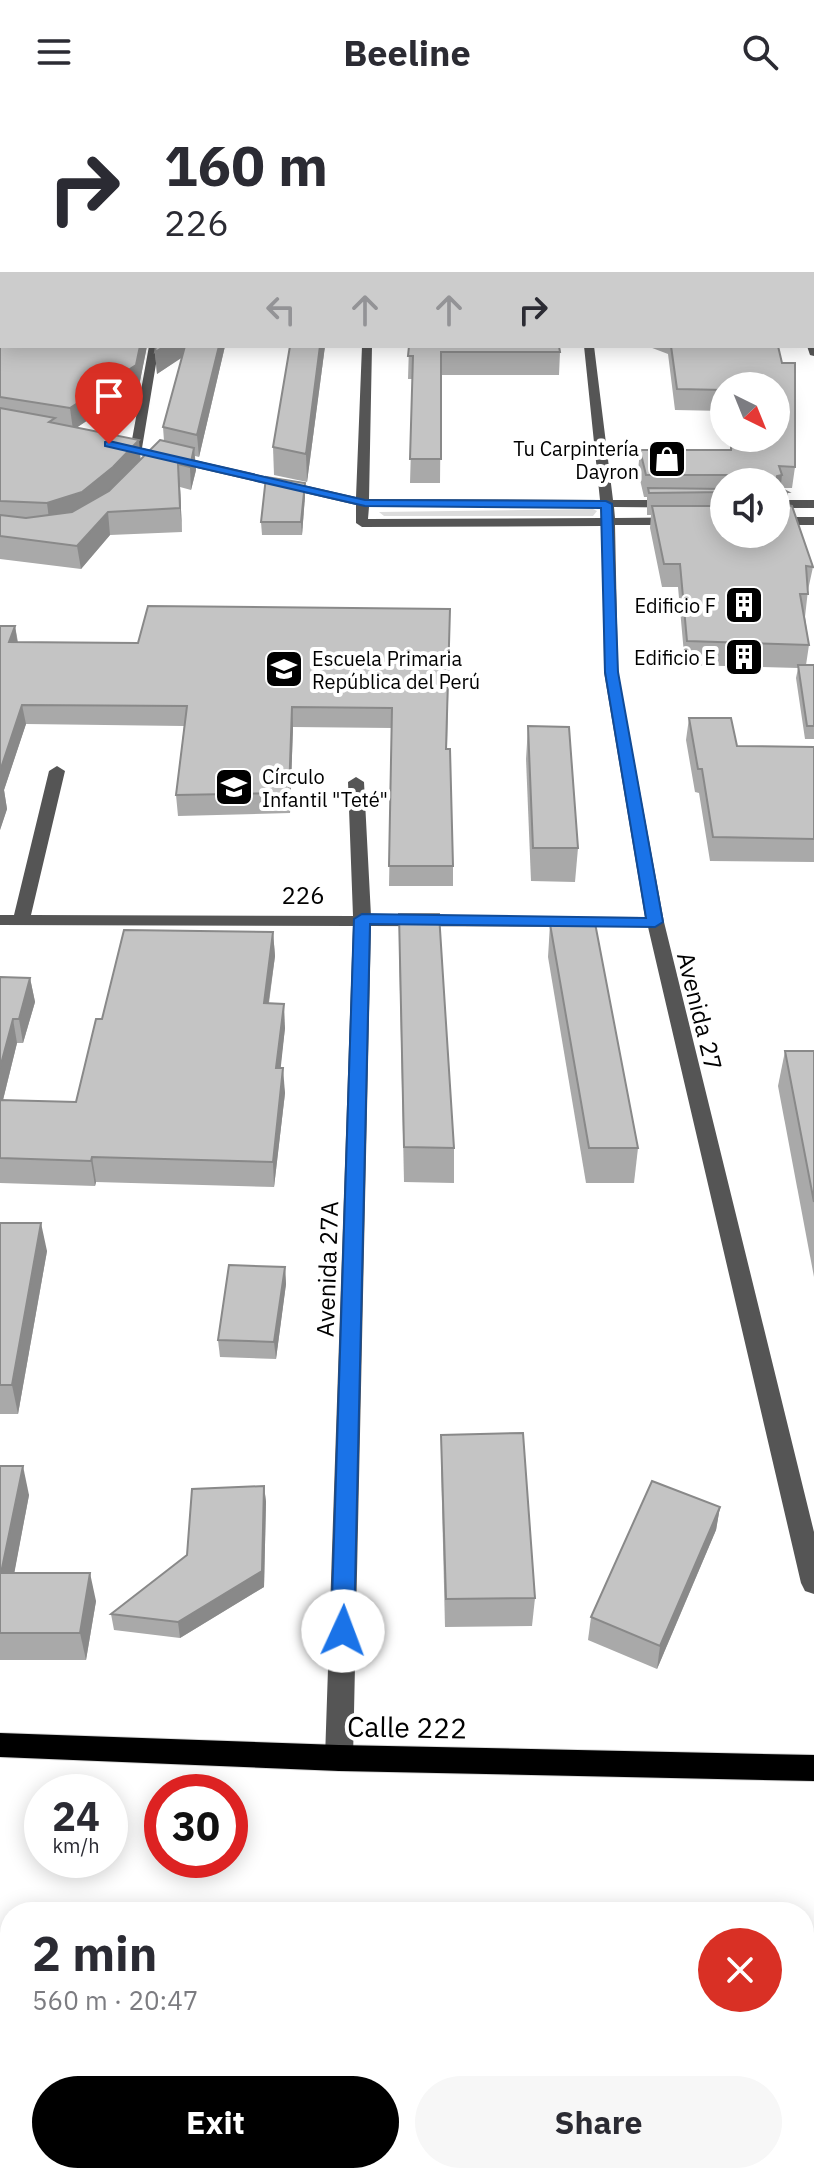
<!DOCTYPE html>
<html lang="en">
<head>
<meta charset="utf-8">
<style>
  :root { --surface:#fff; --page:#f7f7f7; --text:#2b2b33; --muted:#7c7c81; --accent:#000 }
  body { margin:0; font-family:"IBM Plex Sans",sans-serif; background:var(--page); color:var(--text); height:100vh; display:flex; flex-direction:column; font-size:30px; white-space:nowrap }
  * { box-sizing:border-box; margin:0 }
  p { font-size:26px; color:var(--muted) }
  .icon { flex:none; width:44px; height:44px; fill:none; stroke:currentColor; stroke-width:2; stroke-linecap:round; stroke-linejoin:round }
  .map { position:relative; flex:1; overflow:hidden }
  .panel { position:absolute; left:0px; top:1798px; width:814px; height:282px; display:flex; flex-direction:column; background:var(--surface); border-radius:32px 32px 0 0; box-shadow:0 4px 20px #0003 }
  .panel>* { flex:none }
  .top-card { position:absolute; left:0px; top:0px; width:814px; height:244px; box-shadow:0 4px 20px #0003; background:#fff; color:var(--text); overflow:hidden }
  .needle { width:52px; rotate:137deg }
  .fabs { position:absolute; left:710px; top:268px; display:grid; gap:16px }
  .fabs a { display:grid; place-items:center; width:80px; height:80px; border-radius:50%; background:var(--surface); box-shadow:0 4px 20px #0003; font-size:40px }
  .speed { position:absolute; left:24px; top:1670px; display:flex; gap:16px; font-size:40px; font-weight:700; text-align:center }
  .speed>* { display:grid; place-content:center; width:104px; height:104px; border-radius:50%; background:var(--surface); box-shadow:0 4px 20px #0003; line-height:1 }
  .speed small { font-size:20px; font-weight:400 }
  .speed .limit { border:12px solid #d22; background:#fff; color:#111 }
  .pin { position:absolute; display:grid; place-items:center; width:68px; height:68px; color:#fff; margin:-82px -34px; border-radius:50% 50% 50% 0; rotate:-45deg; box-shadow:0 0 8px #0007 }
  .pin .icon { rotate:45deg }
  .me { position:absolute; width:88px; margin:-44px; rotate:2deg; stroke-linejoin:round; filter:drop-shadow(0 0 6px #0008) }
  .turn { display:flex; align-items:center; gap:28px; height:168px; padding:0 32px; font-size:36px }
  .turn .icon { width:104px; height:104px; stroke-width:2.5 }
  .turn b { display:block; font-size:56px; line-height:68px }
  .lanes { display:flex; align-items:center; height:76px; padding:0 32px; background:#0003; justify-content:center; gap:40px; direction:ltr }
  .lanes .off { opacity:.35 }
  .round { display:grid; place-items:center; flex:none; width:84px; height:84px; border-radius:42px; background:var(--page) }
  .head { display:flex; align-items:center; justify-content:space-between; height:136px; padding:0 32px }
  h1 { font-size:48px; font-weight:700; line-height:60px }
  .button { display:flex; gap:16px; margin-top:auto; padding:16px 32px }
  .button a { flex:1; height:92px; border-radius:48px; background:var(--accent); color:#fff; font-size:32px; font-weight:700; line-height:92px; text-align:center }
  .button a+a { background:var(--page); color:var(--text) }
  header { display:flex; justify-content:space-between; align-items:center; height:104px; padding:0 32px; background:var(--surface); font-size:36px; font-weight:700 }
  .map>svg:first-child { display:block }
  .green { fill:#dcdcdc }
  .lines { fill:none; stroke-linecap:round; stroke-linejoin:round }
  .major-casing { stroke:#dbdbdb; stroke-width:2 }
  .minor { fill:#555; fill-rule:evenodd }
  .major { fill:#000; fill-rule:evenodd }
  .wall { fill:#a9a9a9; fill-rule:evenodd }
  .shaded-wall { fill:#898989 }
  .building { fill:#c4c4c4; stroke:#898989; stroke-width:2 }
  .route { fill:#1a73e8; stroke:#114b97; stroke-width:2 }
  .labels { text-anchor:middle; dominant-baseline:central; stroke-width:8; stroke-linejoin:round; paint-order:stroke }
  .far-poi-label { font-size:20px; fill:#000; stroke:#fff; text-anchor:end }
  .street-label { font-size:24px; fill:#000; stroke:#fff }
  .near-street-label { font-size:28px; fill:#000; stroke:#fff }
</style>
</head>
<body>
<header><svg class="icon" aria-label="menu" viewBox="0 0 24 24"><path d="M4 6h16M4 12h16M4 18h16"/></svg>Beeline<svg class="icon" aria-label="search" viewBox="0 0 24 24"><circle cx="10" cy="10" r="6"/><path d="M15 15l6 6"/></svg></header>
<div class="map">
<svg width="814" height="2079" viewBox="0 0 814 2079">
  <rect width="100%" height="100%" fill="#fff"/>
  <g class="green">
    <path d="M39,0H326V2H37Z"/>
    <path d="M593,405L597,407L593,412H384L379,408Z"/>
  </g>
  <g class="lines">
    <g class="major-casing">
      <path id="major" d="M0,1629L339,1641L814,1651V1677L339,1667L0,1653Z"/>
    </g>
    <g class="minor">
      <rect x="337" y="0" width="8" height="2"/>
      <rect x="0" y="164" width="2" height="6"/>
      <rect x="0" y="220" width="2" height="6"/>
      <path d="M812,238H814V252L810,251L807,242H812Z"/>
      <path d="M149,242H159L142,344L356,393L362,242H372L369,395L600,396L584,242H594L613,396H724V404L614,403L615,414L724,413V421H615L618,568L664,818L814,1428V1490L805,1487L801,1479L648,823L371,822L353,1654L349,1663L339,1667L329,1663L325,1654L353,822L0,821V811H14L49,667L57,662L65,667L31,811L353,812L348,678L356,673L364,678L371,812L645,813L604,568L603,422L362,423L356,419V401L111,344V338L131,341ZM369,403H601L602,414L368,415Z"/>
      <rect x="776" y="396" width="38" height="8"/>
      <rect x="776" y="413" width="38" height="8"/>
    </g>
    <use href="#major" class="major"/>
  </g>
  <g class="wall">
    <path d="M623,0H814V160H812V2H624Z"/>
    <rect x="0" y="44" width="2" height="113"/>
    <path d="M0,225L2,242H147L139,282L76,324L141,355L164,337L163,323L182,253L157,270L155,248L156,242H225L199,353L195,352L196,366L191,386L180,383L182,428L110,431L81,465L0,455Z"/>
    <path d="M290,242H325L307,378L274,371L273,343Z"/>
    <path d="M409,242L560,248L559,271H441L440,379H410L413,275H408Z"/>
    <path d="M647,242H778L795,363L792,384H781L788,388L786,401L813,463L808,486L805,513L809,541L806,561H814V635H805L796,574L798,564L685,561L678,483H662L650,424L651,411H647V393H644L638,367L640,346H730L731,334H776V282H724V307L675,306L668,250ZM724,378H776L724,430Z"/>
    <path d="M305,392L302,431H262L261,418Z"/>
    <path d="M450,505L447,645L453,762V782H389L392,624L293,623L290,709L178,712L176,691L184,622L26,620L4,686L7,705L0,726L15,522L18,538L138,539Z"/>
    <path d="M689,614L737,642L814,643V758L710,757L699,689L695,688L686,636Z"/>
    <path d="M528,622L578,744L575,778L531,777L526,655Z"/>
    <path d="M550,820L638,1044L634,1079H586L548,853Z"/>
    <path d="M273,828L275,852L269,899L285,924L280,964L285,989L274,1083L96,1078L95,1082L0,1079V873L30,874L35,898L23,939H17L3,996L76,998L102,915Z"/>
    <path d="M399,844L454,1044V1079L404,1078Z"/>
    <path d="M785,947H814V1173L778,982Z"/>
    <path d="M0,1119L47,1147L18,1310H0Z"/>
    <path d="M285,1163L286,1180L276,1255L220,1253L218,1236Z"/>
    <path d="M441,1331L535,1494L532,1522L445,1523L441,1359Z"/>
    <path d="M0,1362L29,1391L14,1469L96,1497L86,1556H0Z"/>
    <path d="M264,1382L266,1398L264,1483L180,1534L114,1526L111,1510L187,1451Z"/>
    <path d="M720,1403L716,1426L657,1565L588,1536L591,1513Z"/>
  </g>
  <g class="shaded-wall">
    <path d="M140,242H147L139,282L73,326L70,304Z"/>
    <path d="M165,242H191L192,247L157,270L155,248Z"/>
    <path d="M219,242H225L199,353L197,331Z"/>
    <path d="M320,242H325L307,378L306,350Z"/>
    <path d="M139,336L141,359L115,386L50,423L47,399Z"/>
    <path d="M194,344L196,366L191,386L190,363Z"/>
    <path d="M178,360L180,383L182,428L180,404Z"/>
    <path d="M782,371L780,389H777L776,394L777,372Z"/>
    <path d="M305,379V392L302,431L301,418Z"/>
    <path d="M108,408L110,431L81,465L77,442Z"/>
    <path d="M15,522L18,542L9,538Z"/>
    <path d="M22,601L26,620L4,686L7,705L0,726V667Z"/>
    <path d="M292,603L293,623L290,709L289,689Z"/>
    <path d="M273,828L275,852L265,924L264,899Z"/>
    <path d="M30,874L35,898L23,939L19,915Z"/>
    <path d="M284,900L285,924L278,989L276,964Z"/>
    <path d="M13,915L17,939L0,1008V964Z"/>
    <path d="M283,964L285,989L274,1083L273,1058Z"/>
    <path d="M92,1053L96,1078L95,1082L91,1057Z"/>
    <path d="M41,1119L47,1147L18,1310L12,1281Z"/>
    <path d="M285,1163L286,1180L276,1255L274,1238Z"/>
    <path d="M23,1362L29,1391L9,1497L1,1469Z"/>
    <path d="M264,1382L266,1398L264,1483L180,1534L178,1518Z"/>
    <path d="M720,1403L716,1426L657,1565L660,1542Z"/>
    <path d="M90,1469L96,1497L86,1556L80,1529Z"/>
    <path d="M0,1850L6,1867L0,1877Z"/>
  </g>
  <g class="building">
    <rect x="362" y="0" width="168" height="2"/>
    <path d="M633,0H814V27H812V2H634Z"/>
    <rect x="812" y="37" width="2" height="107"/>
    <path d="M0,44H2V138H0V92H2V82H0Z"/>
    <path d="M2,223V242H140L136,261L70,304L0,293V225Z"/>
    <path d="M156,242H165L155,248Z"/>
    <path d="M185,242H219L197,331L163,323Z"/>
    <path d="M290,242H320L306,350L273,343Z"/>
    <path d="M409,242H559L560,248H441V355H410L413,252H408Z"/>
    <path d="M671,242H778L782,259H795V363L779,362L782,371L777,372L776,382L788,388L777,389L776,399L792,402L813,463L806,462L808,490H800L809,541L687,537L680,460H664L652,402H724V430H776V378H729L730,374L727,371H646L640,346H731L732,334H776V282H724V286L677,285Z"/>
    <path d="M0,304L55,314L49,318L139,336L113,363L82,388L47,399L0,397Z"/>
    <path d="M160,336L194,344L190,363L178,360L180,404L108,408L77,442L0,432V411L26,414L72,408L109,387Z"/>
    <path d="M266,373L305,379L301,418H261Z"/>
    <path d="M648,384L724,385V388L649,389Z"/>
    <path d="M148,502L450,505L446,645H450L453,762H389L392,604L292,603L289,689L176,691L187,602L22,601L0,667V522H15L9,538L138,539Z"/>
    <path d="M798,561H814V622H807Z"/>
    <path d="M689,614H731L737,642L814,643V735L713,733L702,665H698Z"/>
    <path d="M528,622L569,623L578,744H533Z"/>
    <path d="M399,810H439L454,1044L404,1043Z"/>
    <path d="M595,819L638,1044H589L550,820Z"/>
    <path d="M124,826L273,828L264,899L284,900L276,964H283L273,1058L92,1053L91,1057L0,1054V996L76,998L96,915H102Z"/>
    <path d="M0,873L30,874L19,915H13L0,964Z"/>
    <path d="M785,947H814V1098Z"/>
    <path d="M0,1119H41L12,1281H0Z"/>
    <path d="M229,1161L285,1163L274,1238L218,1236Z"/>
    <path d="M523,1329L535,1494L446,1495L441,1331Z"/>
    <path d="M0,1362H23L1,1469H90L80,1529H0Z"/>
    <path d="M652,1377L720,1403L660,1542L591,1513Z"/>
    <path d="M264,1382L262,1467L178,1518L111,1510L187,1451L192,1385Z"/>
  </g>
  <path class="route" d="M109,337L365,396L606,397L612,400L618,568L663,818L655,823L370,820L354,1527L351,1535L343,1538L334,1535L331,1527L354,815L362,810L646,814L605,568L601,404L365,402L105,342V338Z"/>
  <defs>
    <g id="shop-square" transform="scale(2)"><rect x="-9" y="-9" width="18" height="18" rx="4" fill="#000" stroke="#fff"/><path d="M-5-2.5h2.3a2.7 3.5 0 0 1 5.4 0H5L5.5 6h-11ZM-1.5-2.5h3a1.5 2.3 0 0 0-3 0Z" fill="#fff"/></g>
    <g id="building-square" transform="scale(2)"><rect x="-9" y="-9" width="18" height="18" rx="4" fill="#000" stroke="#fff"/><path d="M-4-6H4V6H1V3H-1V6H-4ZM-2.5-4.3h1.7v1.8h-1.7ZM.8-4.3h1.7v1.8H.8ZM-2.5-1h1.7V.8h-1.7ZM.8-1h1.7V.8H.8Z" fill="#fff"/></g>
    <g id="school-square" transform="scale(2)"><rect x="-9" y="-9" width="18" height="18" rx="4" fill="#000" stroke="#fff"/><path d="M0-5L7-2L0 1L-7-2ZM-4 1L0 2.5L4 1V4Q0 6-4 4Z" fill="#fff"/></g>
  </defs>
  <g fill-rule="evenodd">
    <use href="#shop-square" x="667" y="355"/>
    <use href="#building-square" x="744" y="501"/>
    <use href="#building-square" x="744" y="553"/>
    <use href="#school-square" x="284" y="565"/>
    <use href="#school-square" x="234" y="683"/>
  </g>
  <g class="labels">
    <g class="far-poi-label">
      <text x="639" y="344">Tu Carpintería<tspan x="639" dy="23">Dayron</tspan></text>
      <text x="716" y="501">Edificio F</text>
      <text x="716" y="553">Edificio E</text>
      <text x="312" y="554" text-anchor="start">Escuela Primaria<tspan x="312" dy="23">República del Perú</tspan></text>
      <text x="262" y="672" text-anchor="start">Círculo<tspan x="262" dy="23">Infantil "Teté"</tspan></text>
    </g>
    <g class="street-label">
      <text x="303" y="791">226</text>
      <text transform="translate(700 907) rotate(76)">Avenida 27</text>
      <text transform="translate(327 1165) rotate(-88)">Avenida 27A</text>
    </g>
    <g class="near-street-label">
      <text transform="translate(407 1623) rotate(1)">Calle 222</text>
    </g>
  </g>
</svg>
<div class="fabs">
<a><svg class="needle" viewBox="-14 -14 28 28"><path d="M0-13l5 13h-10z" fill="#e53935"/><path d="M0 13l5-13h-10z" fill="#7c7c81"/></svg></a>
<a><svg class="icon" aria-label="sound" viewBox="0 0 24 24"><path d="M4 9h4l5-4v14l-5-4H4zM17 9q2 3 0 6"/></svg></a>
</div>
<div class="speed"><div>24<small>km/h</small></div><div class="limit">30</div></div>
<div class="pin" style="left:109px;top:340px;background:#d93025"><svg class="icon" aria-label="arrive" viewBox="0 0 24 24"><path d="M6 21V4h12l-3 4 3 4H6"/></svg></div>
<svg class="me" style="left:343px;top:1527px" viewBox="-20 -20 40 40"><circle r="19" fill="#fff"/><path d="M0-13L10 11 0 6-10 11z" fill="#1a73e8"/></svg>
<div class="top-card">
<div class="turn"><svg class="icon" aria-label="right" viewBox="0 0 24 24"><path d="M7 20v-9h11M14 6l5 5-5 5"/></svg><div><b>160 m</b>226</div></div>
<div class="lanes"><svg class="icon off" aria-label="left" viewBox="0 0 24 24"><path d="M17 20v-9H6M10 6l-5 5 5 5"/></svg><svg class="icon off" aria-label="ahead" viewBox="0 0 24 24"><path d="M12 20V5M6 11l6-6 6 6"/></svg><svg class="icon off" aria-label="ahead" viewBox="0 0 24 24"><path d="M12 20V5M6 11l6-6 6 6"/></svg><svg class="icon" aria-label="right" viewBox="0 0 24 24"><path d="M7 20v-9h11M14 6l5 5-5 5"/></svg></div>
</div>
<section class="panel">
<div class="head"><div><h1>2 min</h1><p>560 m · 20:47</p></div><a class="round" style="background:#d93025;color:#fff"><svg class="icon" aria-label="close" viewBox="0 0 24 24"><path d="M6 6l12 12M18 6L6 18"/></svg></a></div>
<div class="button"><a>Exit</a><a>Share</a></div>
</section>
</div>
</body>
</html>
